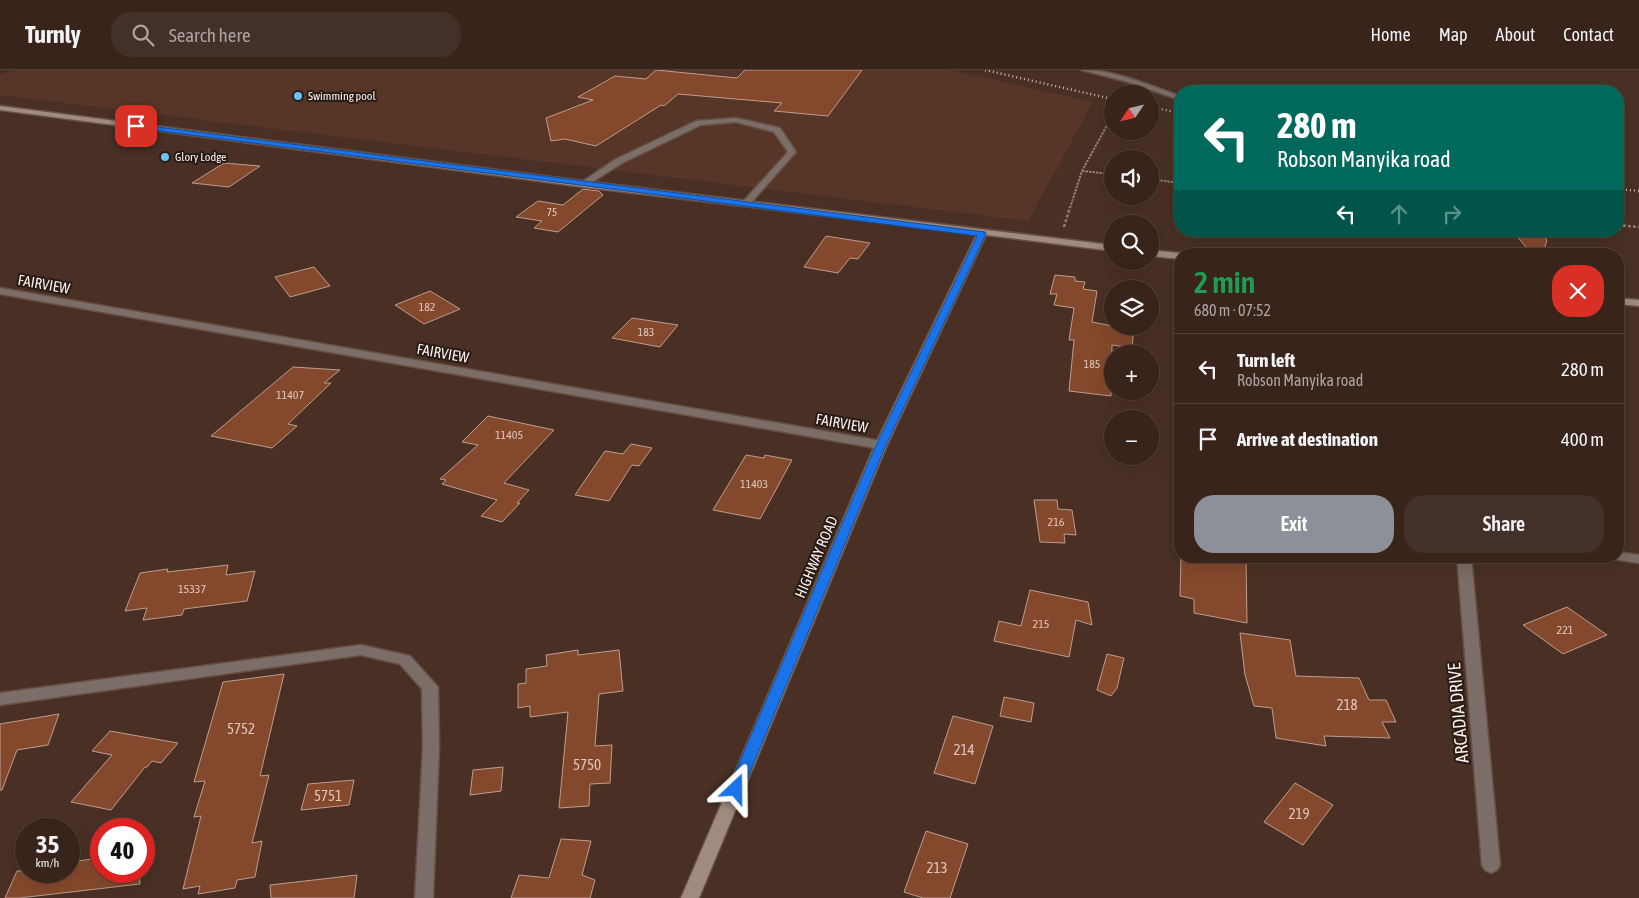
<!DOCTYPE html>
<html lang="en">
<head>
<meta charset="utf-8">
<style>
  :root { --surface:#38241b; --page:#433028; --text:#f1f3f6; --muted:#aba4a3; --line:#52413a; --accent:#8c9099 }
  body { margin:0; font-family:"Asap Condensed",sans-serif; background:var(--page); color:var(--text); height:100vh; display:flex; flex-direction:column; font-size:19px; white-space:nowrap }
  * { box-sizing:border-box; margin:0 }
  p { font-size:16px; color:var(--muted) }
  .icon { flex:none; width:28px; height:28px; fill:none; stroke:currentColor; stroke-width:2; stroke-linecap:round; stroke-linejoin:round }
  .map { position:relative; flex:1; overflow:hidden }
  .panel { position:absolute; left:1174px; top:178px; width:450px; height:315px; display:flex; flex-direction:column; background:var(--surface); border-radius:20px; box-shadow:0 5px 20px #0002,0 0 0 1px var(--line) }
  .panel>* { flex:none }
  .banner { position:absolute; left:1174px; top:15px; width:450px; height:152px; border-radius:20px; box-shadow:0 5px 20px #0002,0 0 0 1px var(--line); background:#00695c; color:#fff; overflow:hidden }
  .needle { width:32px; rotate:235deg }
  .tools { position:absolute; left:1104px; top:15px; display:grid; gap:10px }
  .tools a { display:grid; place-items:center; width:55px; height:55px; border-radius:50%; background:var(--surface); box-shadow:0 5px 20px #0002,0 0 0 1px var(--line); font-size:25px }
  .speed { position:absolute; left:15px; top:748px; display:flex; gap:10px; font-size:25px; font-weight:700; text-align:center }
  .speed>* { display:grid; place-content:center; width:65px; height:65px; border-radius:50%; background:var(--surface); box-shadow:0 5px 20px #0002,0 0 0 1px var(--line); line-height:1 }
  .speed small { font-size:12px; font-weight:400 }
  .speed .limit { border:8px solid #d22; background:#fff; color:#111 }
  .pin { position:absolute; display:grid; place-items:center; width:42px; height:42px; color:#fff; margin:-21px; border-radius:10px; box-shadow:0 2px 8px #0006 }
  .me { position:absolute; width:55px; margin:-28px; rotate:23deg; stroke-linejoin:round; filter:drop-shadow(0 0 4px #0008) }
  .turn { display:flex; align-items:center; gap:18px; height:105px; padding:0 20px; font-size:22px }
  .turn .icon { width:65px; height:65px; stroke-width:2.5 }
  .turn b { display:block; font-size:35px; line-height:42px }
  .lanes { display:flex; align-items:center; height:48px; padding:0 20px; background:#0003; justify-content:center; gap:25px; direction:ltr }
  .lanes .off { opacity:.35 }
  .round { display:grid; place-items:center; flex:none; width:52px; height:52px; border-radius:20px; background:var(--page) }
  .overview { display:flex; align-items:center; justify-content:space-between; height:85px; padding:0 20px }
  h1 { font-size:30px; font-weight:600; line-height:38px; color:#1e9e55 }
  .primary-button { display:flex; gap:10px; margin-top:auto; padding:10px 20px }
  .primary-button a { flex:1; height:58px; border-radius:20px; background:var(--accent); color:#fff; font-size:20px; font-weight:600; line-height:58px; text-align:center }
  .primary-button a+a { background:var(--page); color:var(--text) }
  ul { padding:0; list-style:none }
  li { display:flex; align-items:center; gap:15px; height:70px; padding:0 20px; border-top:1px solid var(--line) }
  li div { flex:1 }
  li b { display:block; font-size:19px }
  li em { font-style:normal }
  header { display:flex; align-items:center; gap:30px; box-sizing:border-box; height:70px; padding:0 25px; background:var(--surface); border-bottom:1px solid var(--line) }
  header strong { font-size:24px }
  nav { display:flex; gap:28px; margin-inline-start:auto; font-size:18px }
  .search { width:350px; height:45px; background:var(--page); display:flex; align-items:center; gap:12px; box-sizing:border-box; padding:0 18px; border-radius:20px; color:var(--muted); font-size:19px }
  .map>svg:first-child { display:block }
  .built { fill:#573627 }
  .building { fill:#84492d; stroke:#bd9d8f }
  .lines { fill:none; stroke-linecap:round; stroke-linejoin:round }
  .lane-casing { stroke:#674f44; stroke-width:3 }
  .street-casing { stroke:#674f44; stroke-width:3 }
  .secondary-casing { stroke:#674f44; stroke-width:3 }
  .path-far1 { stroke:#927d74; stroke-width:2; stroke-dasharray:2.5 1; stroke-linecap:butt }
  .path { stroke:#927d74; stroke-width:2.5; stroke-dasharray:3 2; stroke-linecap:butt }
  .lane { fill:#7b6d67; fill-rule:evenodd }
  .street { fill:#7b6d67; fill-rule:evenodd }
  .secondary { fill:#a08b82; fill-rule:evenodd }
  .rail { stroke:#ccbab3; stroke-width:2.5; stroke-dasharray:1 3; stroke-linecap:butt }
  .route { fill:#1a73e8; stroke:#114b97 }
  .poi-dot { fill:#6cc3f2; stroke:#271b16; stroke-width:2 }
  .labels { text-anchor:middle; dominant-baseline:central; stroke-width:4; stroke-linejoin:round; paint-order:stroke }
  .far-number-label { font-size:11px; fill:#dfc6ba }
  .far-poi-label { font-size:12px; fill:#fdefe9; stroke:#271b16; text-anchor:start }
  .number-label { font-size:12px; fill:#dfc6ba }
  .street-label { font-size:15px; fill:#fdefe9; stroke:#271b16 }
  .near-number-label { font-size:15px; fill:#dfc6ba }
  .near-street-label { font-size:18px; fill:#fdefe9; stroke:#271b16 }
</style>
</head>
<body>
<header>
<strong>Turnly</strong>
<div class="search"><svg class="icon" aria-label="search" viewBox="0 0 24 24"><circle cx="10" cy="10" r="6"/><path d="M15 15l6 6"/></svg>Search here</div>
<nav><a>Home</a><a>Map</a><a>About</a><a>Contact</a></nav>
</header>
<div class="map">
<svg width="1639" height="828" viewBox="0 0 1639 828">
  <rect width="100%" height="100%" fill="#4a3024"/>
  <path class="built" d="M14,0H949L1093,32L1028,151L0,25V5Z"/>
  <g class="building">
    <path d="M656,0L737,8L745,0H862L828,46L774,41L782,33L678,24L664,36L661,35L596,76L565,69L551,71L546,48L593,30L578,27L615,6L646,9Z"/>
    <path d="M224,93L260,96L229,117L192,113Z"/>
    <path d="M583,119L599,121L603,125L558,162L534,158L542,151L516,147L538,131L563,135Z"/>
    <path d="M1513,161H1539L1547,170L1543,184L1529,181Z"/>
    <path d="M826,166L870,173L858,189L850,188L838,203L804,197Z"/>
    <path d="M314,197L330,216L290,227L275,207Z"/>
    <path d="M1055,205L1075,207V211L1085,212L1083,219L1097,221L1092,252L1112,256H1134L1132,278L1112,275L1111,326L1069,321L1074,270H1069L1074,238L1054,235L1057,224H1050Z"/>
    <path d="M430,221L460,239L424,254L395,235Z"/>
    <path d="M632,248L678,255L660,277L612,268Z"/>
    <path d="M293,297L340,300L324,313H331L288,354L297,356L272,378L211,366Z"/>
    <path d="M488,346L554,360L504,413L529,420L517,433H520L502,452L481,446L497,430L442,414L446,410L440,409L478,375L462,372Z"/>
    <path d="M631,374L652,378L639,396L632,395L609,431L575,425L605,381L623,384Z"/>
    <path d="M746,385L764,388L765,385L792,390L760,449L713,440Z"/>
    <path d="M1034,430H1057L1058,439L1072,440L1076,465L1064,464L1065,473L1040,472Z"/>
    <path d="M1181,486H1246L1247,553L1194,543V529L1180,526Z"/>
    <path d="M228,495L226,505L255,501L247,531L184,539L182,545L143,550L147,538L125,541L140,503L168,499L167,502Z"/>
    <path d="M1030,520L1088,532L1092,555L1076,550L1069,587L994,571L999,551L1021,556Z"/>
    <path d="M1567,537L1607,565L1563,584L1523,555Z"/>
    <path d="M1240,563L1290,570L1296,606L1359,608L1369,630H1386L1396,652H1382L1390,668L1324,666L1326,676L1276,668L1272,638L1254,636L1245,605Z"/>
    <path d="M578,580V585L619,580L623,621L599,624L595,676L612,675L610,713L590,714L589,736L559,738L568,642L530,647V636L518,638V614L526,613V599L547,596L546,585Z"/>
    <path d="M1107,584L1124,588L1117,618L1111,626L1097,620Z"/>
    <path d="M284,604L260,706L269,705L252,773L262,771L255,807L237,810L235,818L198,824L200,816L183,819L201,746L194,747L205,711L194,712L223,612Z"/>
    <path d="M1004,627L1034,633L1031,652L1000,646Z"/>
    <path d="M59,644L48,675L17,680L2,720H0V654Z"/>
    <path d="M953,646L993,656L975,714L934,703Z"/>
    <path d="M110,661L178,673L161,693L152,691L147,697H145L111,740L71,732L112,685L92,681Z"/>
    <path d="M503,697L501,721L470,725L473,700Z"/>
    <path d="M354,710L349,735L301,740L308,714Z"/>
    <path d="M1295,713L1333,735L1303,775L1264,752Z"/>
    <path d="M926,761L968,774L950,828H923L904,822Z"/>
    <path d="M561,769L591,771L582,805L595,810L590,828H511L519,805L549,808Z"/>
    <path d="M101,788V801H139L140,814L19,828H5L17,801H69V792Z"/>
    <path d="M357,805L354,828H271L270,815Z"/>
  </g>
  <g class="lines">
    <g class="lane-casing">
      <g id="lane">
        <path d="M1082,0C1115,0 1149,15 1180,26V30L1128,12Z"/>
        <path d="M736,48L780,58L796,82L748,136L741,134L788,82L774,62L736,52L701,55L622,93L586,116L579,114L616,89L696,51Z"/>
      </g>
    </g>
    <g class="street-casing">
      <g id="street">
        <path d="M0,218L881,371L887,375L881,379L0,224Z"/>
        <path d="M1618,482L1639,485V493L1613,489L1611,486H1618Z"/>
        <path d="M1457,486H1471L1500,795L1497,800L1491,803L1485,800L1482,795Z"/>
        <path d="M361,575L410,586L438,617L439,678L433,828H415L423,678L422,619L400,594L361,585L0,635V623Z"/>
      </g>
    </g>
    <g class="secondary-casing">
      <g id="secondary">
        <path d="M0,36L583,111L1112,175V181L986,165L887,375L699,828H681L875,375L977,164L583,117L0,40Z"/>
        <path d="M1150,180L1180,183L1182,184H1180V189L1150,186Z"/>
        <path d="M1618,228L1639,230V236L1618,234Z"/>
      </g>
    </g>
    <g class="path-far1">
      <path d="M1082,101L1112,104"/>
      <path d="M1150,109L1180,113"/>
      <path d="M1070,138L1082,101L1112,46"/>
    </g>
    <g class="path">
      <path d="M1618,155L1639,157"/>
      <path d="M1064,157L1070,137"/>
    </g>
    <use href="#lane" class="lane"/>
    <use href="#street" class="street"/>
    <use href="#secondary" class="secondary"/>
    <g class="rail">
      <path d="M985,0L1112,29"/>
      <path d="M1150,37L1180,43"/>
      <path d="M1618,119L1639,121"/>
    </g>
  </g>
  <path class="route" d="M134,54L985,162L986,164L886,375L741,724L736,725L730,724L728,719L876,375L977,166L136,58L134,57Z"/>
  <g class="poi-dot">
    <circle cx="298" cy="26" r="5"/>
    <circle cx="165" cy="87" r="5"/>
  </g>
  <g class="labels">
    <g class="far-number-label">
      <text x="552" y="142">75</text>
    </g>
    <g class="far-poi-label">
      <text x="308" y="26">Swimming pool</text>
      <text x="175" y="87">Glory Lodge</text>
    </g>
    <g class="number-label">
      <text x="427" y="237">182</text>
      <text x="646" y="262">183</text>
      <text x="1092" y="294">185</text>
      <text x="290" y="325">11407</text>
      <text x="509" y="365">11405</text>
      <text x="754" y="414">11403</text>
      <text x="1056" y="452">216</text>
      <text x="192" y="519">15337</text>
      <text x="1041" y="554">215</text>
      <text x="1565" y="560">221</text>
    </g>
    <g class="street-label">
      <text transform="translate(44 214) rotate(10)">FAIRVIEW</text>
      <text transform="translate(443 283) rotate(10)">FAIRVIEW</text>
      <text transform="translate(842 353) rotate(10)">FAIRVIEW</text>
      <text transform="translate(816 487) rotate(-67)">HIGHWAY ROAD</text>
    </g>
    <g class="near-number-label">
      <text x="1347" y="634">218</text>
      <text x="241" y="658">5752</text>
      <text x="964" y="679">214</text>
      <text x="587" y="694">5750</text>
      <text x="328" y="725">5751</text>
      <text x="1299" y="743">219</text>
      <text x="937" y="797">213</text>
    </g>
    <g class="near-street-label">
      <text transform="translate(1458 643) rotate(-95)">ARCADIA DRIVE</text>
    </g>
  </g>
</svg>
<div class="tools">
<a><svg class="needle" viewBox="-14 -14 28 28"><path d="M0-13l5 13h-10z" fill="#e53935"/><path d="M0 13l5-13h-10z" fill="#aba4a3"/></svg></a>
<a><svg class="icon" aria-label="sound" viewBox="0 0 24 24"><path d="M4 9h4l5-4v14l-5-4H4zM17 9q2 3 0 6"/></svg></a>
<a><svg class="icon" aria-label="search" viewBox="0 0 24 24"><circle cx="10" cy="10" r="6"/><path d="M15 15l6 6"/></svg></a>
<a><svg class="icon" aria-label="layers" viewBox="0 0 24 24"><path d="M12 4l9 5-9 5-9-5zM3 14l9 5 9-5"/></svg></a>
<a>+</a>
<a>−</a>
</div>
<div class="speed"><div>35<small>km/h</small></div><div class="limit">40</div></div>
<div class="pin" style="left:136px;top:56px;background:#d93025"><svg class="icon" aria-label="arrive" viewBox="0 0 24 24"><path d="M6 21V4h12l-3 4 3 4H6"/></svg></div>
<svg class="me" style="left:736px;top:719px" viewBox="-20 -20 40 40"><path d="M0-17L14 15 0 8-14 15z" fill="#1a73e8" stroke="#fff" stroke-width="4"/></svg>
<div class="banner">
<div class="turn"><svg class="icon" aria-label="left" viewBox="0 0 24 24"><path d="M17 20v-9H6M10 6l-5 5 5 5"/></svg><div><b>280 m</b>Robson Manyika road</div></div>
<div class="lanes"><svg class="icon" aria-label="left" viewBox="0 0 24 24"><path d="M17 20v-9H6M10 6l-5 5 5 5"/></svg><svg class="icon off" aria-label="ahead" viewBox="0 0 24 24"><path d="M12 20V5M6 11l6-6 6 6"/></svg><svg class="icon off" aria-label="right" viewBox="0 0 24 24"><path d="M7 20v-9h11M14 6l5 5-5 5"/></svg></div>
</div>
<section class="panel">
<div class="overview"><div><h1>2 min</h1><p>680 m · 07:52</p></div><a class="round" style="background:#d93025;color:#fff"><svg class="icon" aria-label="close" viewBox="0 0 24 24"><path d="M6 6l12 12M18 6L6 18"/></svg></a></div>
<ul>
<li><svg class="icon" aria-label="left" viewBox="0 0 24 24"><path d="M17 20v-9H6M10 6l-5 5 5 5"/></svg><div><b>Turn left</b><p>Robson Manyika road</p></div><em>280 m</em></li>
<li><svg class="icon" aria-label="arrive" viewBox="0 0 24 24"><path d="M6 21V4h12l-3 4 3 4H6"/></svg><div><b>Arrive at destination</b></div><em>400 m</em></li>
</ul>
<div class="primary-button"><a>Exit</a><a>Share</a></div>
</section>
</div>
</body>
</html>
